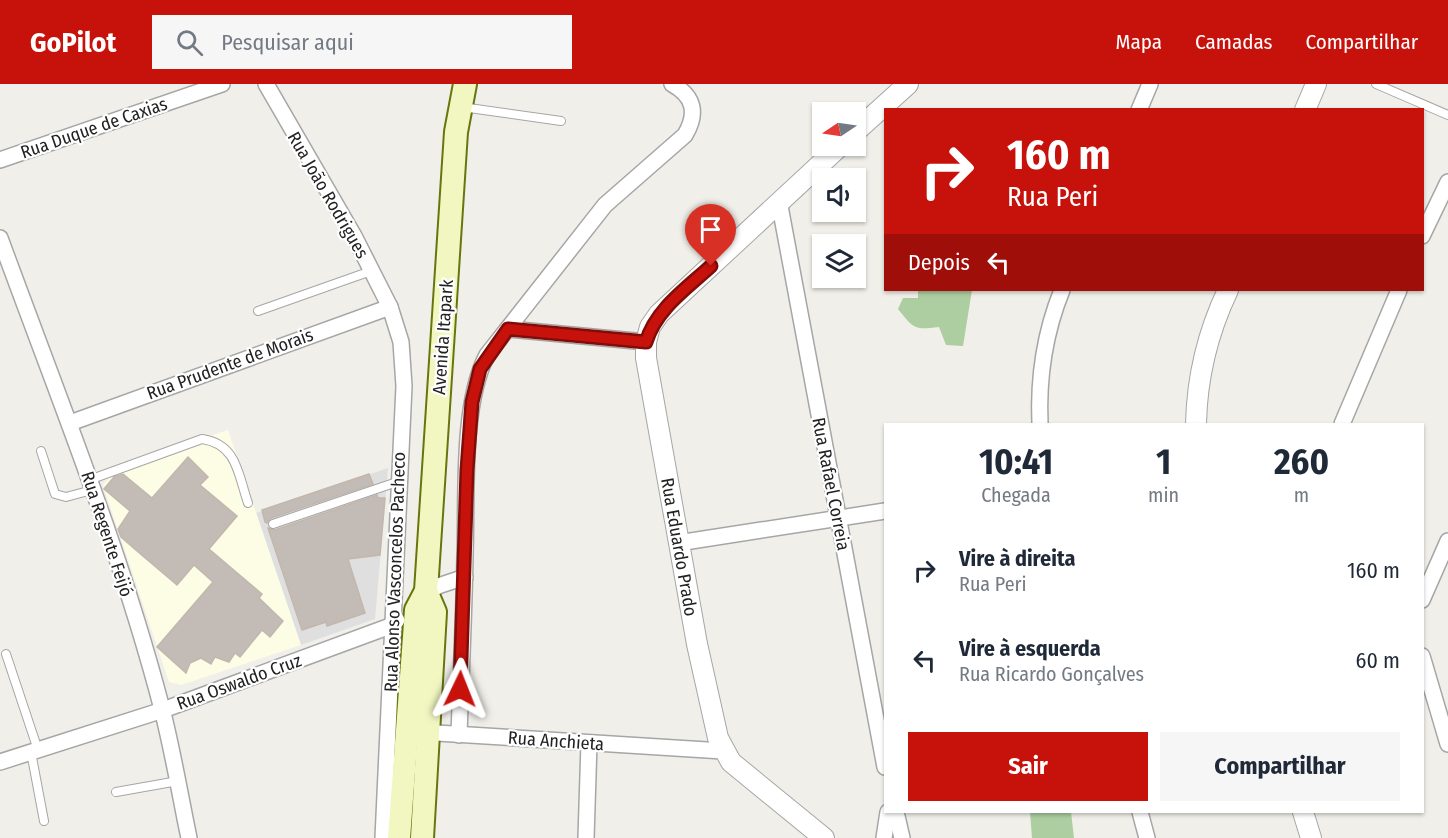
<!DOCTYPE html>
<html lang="pt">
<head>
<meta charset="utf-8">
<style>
  :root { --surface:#fff; --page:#f6f6f7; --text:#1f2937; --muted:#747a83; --accent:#c7120c }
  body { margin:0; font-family:"Fira Sans Condensed",sans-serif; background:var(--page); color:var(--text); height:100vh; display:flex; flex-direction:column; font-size:22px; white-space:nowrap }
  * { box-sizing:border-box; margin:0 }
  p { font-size:20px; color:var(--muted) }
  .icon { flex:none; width:33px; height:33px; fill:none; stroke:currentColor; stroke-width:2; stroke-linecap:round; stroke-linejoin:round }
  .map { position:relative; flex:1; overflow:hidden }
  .panel { position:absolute; left:884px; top:339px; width:540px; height:390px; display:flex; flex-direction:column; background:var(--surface); border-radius:0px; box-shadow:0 2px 4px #0004 }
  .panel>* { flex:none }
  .top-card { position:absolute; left:884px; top:24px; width:540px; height:183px; border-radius:0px; box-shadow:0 2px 4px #0004; background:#c7120c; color:#fff; overflow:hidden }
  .needle { width:39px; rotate:257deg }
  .fabs { position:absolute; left:812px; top:18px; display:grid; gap:12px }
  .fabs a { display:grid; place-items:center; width:54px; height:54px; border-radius:0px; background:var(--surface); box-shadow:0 2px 4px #0004; font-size:30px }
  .pin { position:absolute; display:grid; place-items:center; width:51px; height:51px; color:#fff; margin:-62px -26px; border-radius:50% 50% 50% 0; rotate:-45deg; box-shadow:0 0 6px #0007 }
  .pin .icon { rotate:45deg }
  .me { position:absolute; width:66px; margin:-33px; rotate:2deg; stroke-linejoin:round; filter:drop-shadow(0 0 4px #0008) }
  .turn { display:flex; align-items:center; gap:21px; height:126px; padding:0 24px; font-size:27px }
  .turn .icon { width:78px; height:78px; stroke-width:2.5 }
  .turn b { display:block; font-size:42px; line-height:51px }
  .then { display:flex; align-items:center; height:57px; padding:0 24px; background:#0003; gap:12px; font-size:22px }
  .eta { display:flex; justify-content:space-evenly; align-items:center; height:102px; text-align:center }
  .eta b { font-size:36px; font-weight:700; line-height:42px }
  .primary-button { display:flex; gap:12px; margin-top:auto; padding:12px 24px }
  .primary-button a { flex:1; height:69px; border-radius:0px; background:var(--accent); color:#fff; font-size:24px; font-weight:700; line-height:69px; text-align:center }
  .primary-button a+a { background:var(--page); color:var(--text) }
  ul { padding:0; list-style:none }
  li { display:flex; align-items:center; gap:18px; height:90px; padding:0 24px }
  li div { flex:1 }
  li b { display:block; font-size:22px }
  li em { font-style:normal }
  header { display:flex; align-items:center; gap:36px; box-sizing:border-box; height:84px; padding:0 30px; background:var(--accent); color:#fff }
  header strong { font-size:28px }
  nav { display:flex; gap:33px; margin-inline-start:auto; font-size:21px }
  .search { width:420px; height:54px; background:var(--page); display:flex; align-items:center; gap:15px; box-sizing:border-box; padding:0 21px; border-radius:0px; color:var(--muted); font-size:22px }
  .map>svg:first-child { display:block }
  .residential { fill:#e0dfdf }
  .education { fill:#fdfde6 }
  .forest { fill:#adcea1 }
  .building { fill:#c2bbb6; stroke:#c2b7ac; stroke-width:1.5 }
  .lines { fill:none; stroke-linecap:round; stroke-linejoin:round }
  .service-casing { stroke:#a6a6a6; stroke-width:10 }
  .minor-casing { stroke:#a6a6a6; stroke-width:18 }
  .tertiary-casing { stroke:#a6a6a6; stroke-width:22 }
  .secondary-casing { stroke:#67760c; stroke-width:26 }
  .service { stroke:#fff; stroke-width:8 }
  .minor { stroke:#fff; stroke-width:15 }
  .tertiary { stroke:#fff; stroke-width:20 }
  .secondary { stroke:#f2f7c2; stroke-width:22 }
  .route-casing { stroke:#810c08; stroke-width:15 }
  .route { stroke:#c7120c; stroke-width:10 }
  .labels { text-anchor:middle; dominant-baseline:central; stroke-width:4.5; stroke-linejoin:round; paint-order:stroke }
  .street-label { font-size:18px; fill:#222; stroke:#fff }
</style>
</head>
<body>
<header>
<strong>GoPilot</strong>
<div class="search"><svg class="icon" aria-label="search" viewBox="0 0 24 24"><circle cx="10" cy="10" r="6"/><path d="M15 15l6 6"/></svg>Pesquisar aqui</div>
<nav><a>Mapa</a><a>Camadas</a><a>Compartilhar</a></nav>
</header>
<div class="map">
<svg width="1448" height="754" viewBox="0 0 1448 754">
  <rect width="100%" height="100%" fill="#f1efe9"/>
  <path class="residential" d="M388,384L375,535L301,561L256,429Z"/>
  <path class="education" d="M228,346L301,561L181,601L169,598L103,401L118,383Z"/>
  <g class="forest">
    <path d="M918,206H972L963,262L946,261L939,243C914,246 914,245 898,225L903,214H918Z"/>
    <path d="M1030,728H1071L1074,754H1032Z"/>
  </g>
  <g class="building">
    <path d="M188,373L208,393L200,401L237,432L209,465L262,510L259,514L283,537L270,553L262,546L240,573L235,569L229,578L215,573L211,580L201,574L190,579L186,589L157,563L213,498L194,481L177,501L137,467L121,453L118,445L130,427L104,405L114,393L123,390L152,414Z"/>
    <path d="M369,390L373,400L271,434L267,439L265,438L262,426Z"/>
    <path d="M377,411L378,414H385L380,471L348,475L365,529L327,542L326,538L302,546L268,444L275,446Z"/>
  </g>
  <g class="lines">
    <g class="service-casing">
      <g id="service">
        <path d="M1376,0L1448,31"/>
        <path d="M462,23L561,37"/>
        <path d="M258,227L371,187"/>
        <path d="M41,367L55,410L66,413L92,406"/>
        <path d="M89,396L202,355C237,360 238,390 248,419"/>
        <path d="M273,440L397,398"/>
        <path d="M6,570L38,666"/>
        <path d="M31,668L44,737"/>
        <path d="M116,708L178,697"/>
      </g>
    </g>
    <g class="minor-casing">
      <g id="minor">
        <path d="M266,0L354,152L390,223L401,258L404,302L383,754"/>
        <path d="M1139,26L1150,0"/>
        <path d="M0,76L222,0"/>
        <path d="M779,117L885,683"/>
        <path d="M1422,152L1448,98"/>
        <path d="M0,154C57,310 120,464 162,625C173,668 180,711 189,754"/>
        <path d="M508,245L646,258"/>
        <path d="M70,339L390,223"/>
        <path d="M1040,340C1038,295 1045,248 1062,206"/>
        <path d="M1342,340L1399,206"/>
        <path d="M678,459L885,427"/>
        <path d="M420,513L438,502L465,493"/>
        <path d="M1422,516L1448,457"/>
        <path d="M1422,572L1448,660"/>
        <path d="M421,648L723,667"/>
        <path d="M459,651C461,591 464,531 465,471C467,415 461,320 487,271L605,121L685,51C698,29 694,12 672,0"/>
        <path d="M0,678L163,626L393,541L397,536"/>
        <path d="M896,728L902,754"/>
        <path d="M1140,728L1147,754"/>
        <path d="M586,754L589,659"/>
        <path d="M884,754L888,728"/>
      </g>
    </g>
    <g class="tertiary-casing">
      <g id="tertiary">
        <path d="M1305,26L1316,0"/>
        <path d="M855,48L908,0"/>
        <path d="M1196,340C1197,292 1207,250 1228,206"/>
        <path d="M1303,728L1311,754"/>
        <path d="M824,754L731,678L718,654L697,560L646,274V258L650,243L659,230L840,62"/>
      </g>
    </g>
    <g class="secondary-casing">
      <g id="secondary">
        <path d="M399,754L416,526L426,507L456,48L465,0"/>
        <path d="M422,754L435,528L426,507"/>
      </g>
    </g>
    <use href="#service" class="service"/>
    <use href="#minor" class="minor"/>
    <use href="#tertiary" class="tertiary"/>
    <use href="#secondary" class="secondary"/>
  </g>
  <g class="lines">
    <g class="route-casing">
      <path id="route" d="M460,605L467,386L472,318L480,285L508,245L646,258C656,225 687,204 711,182"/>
    </g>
    <use href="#route" class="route"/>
  </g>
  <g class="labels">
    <g class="street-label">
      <text transform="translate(94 44) rotate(-19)">Rua Duque de Caxias</text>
      <text transform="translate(328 111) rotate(60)">Rua João Rodrigues</text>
      <text transform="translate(443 253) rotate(-86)">Avenida Itapark</text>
      <text transform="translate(230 280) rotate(-20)">Rua Prudente de Morais</text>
      <text transform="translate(831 400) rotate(79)">Rua Rafael Correia</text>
      <text transform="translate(107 450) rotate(72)">Rua Regente Feijó</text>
      <text transform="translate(679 463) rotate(80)">Rua Eduardo Prado</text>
      <text transform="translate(395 488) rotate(-88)">Rua Alonso Vasconcelos Pacheco</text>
      <text transform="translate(239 598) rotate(-20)">Rua Oswaldo Cruz</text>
      <text transform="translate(556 657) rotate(4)">Rua Anchieta</text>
    </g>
  </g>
</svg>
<div class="fabs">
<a><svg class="needle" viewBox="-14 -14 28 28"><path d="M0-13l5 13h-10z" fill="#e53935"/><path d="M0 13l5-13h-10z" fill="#747a83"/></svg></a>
<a><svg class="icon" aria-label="sound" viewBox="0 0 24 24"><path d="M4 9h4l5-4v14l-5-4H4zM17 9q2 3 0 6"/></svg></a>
<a><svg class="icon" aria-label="layers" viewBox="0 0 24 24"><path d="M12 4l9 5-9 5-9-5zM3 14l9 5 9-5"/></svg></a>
</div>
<div class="pin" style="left:711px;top:182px;background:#d93025"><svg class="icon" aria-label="arrive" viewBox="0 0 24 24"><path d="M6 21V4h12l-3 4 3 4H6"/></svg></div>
<svg class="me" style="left:460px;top:605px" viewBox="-20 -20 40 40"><path d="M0-17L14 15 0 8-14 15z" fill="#c7120c" stroke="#fff" stroke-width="4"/></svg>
<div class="top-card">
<div class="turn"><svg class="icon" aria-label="right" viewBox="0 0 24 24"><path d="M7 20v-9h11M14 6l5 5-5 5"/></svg><div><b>160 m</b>Rua Peri</div></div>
<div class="then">Depois<svg class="icon" aria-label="left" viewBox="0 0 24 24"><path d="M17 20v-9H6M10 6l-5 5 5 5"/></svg></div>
</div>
<section class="panel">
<div class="eta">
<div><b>10:41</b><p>Chegada</p></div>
<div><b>1</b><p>min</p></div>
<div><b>260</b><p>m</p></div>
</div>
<ul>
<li><svg class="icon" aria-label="right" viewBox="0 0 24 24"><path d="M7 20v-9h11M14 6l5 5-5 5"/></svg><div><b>Vire à direita</b><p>Rua Peri</p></div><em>160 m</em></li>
<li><svg class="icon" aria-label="left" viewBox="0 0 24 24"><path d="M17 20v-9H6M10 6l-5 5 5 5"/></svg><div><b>Vire à esquerda</b><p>Rua Ricardo Gonçalves</p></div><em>60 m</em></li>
</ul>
<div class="primary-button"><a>Sair</a><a>Compartilhar</a></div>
</section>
</div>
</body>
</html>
